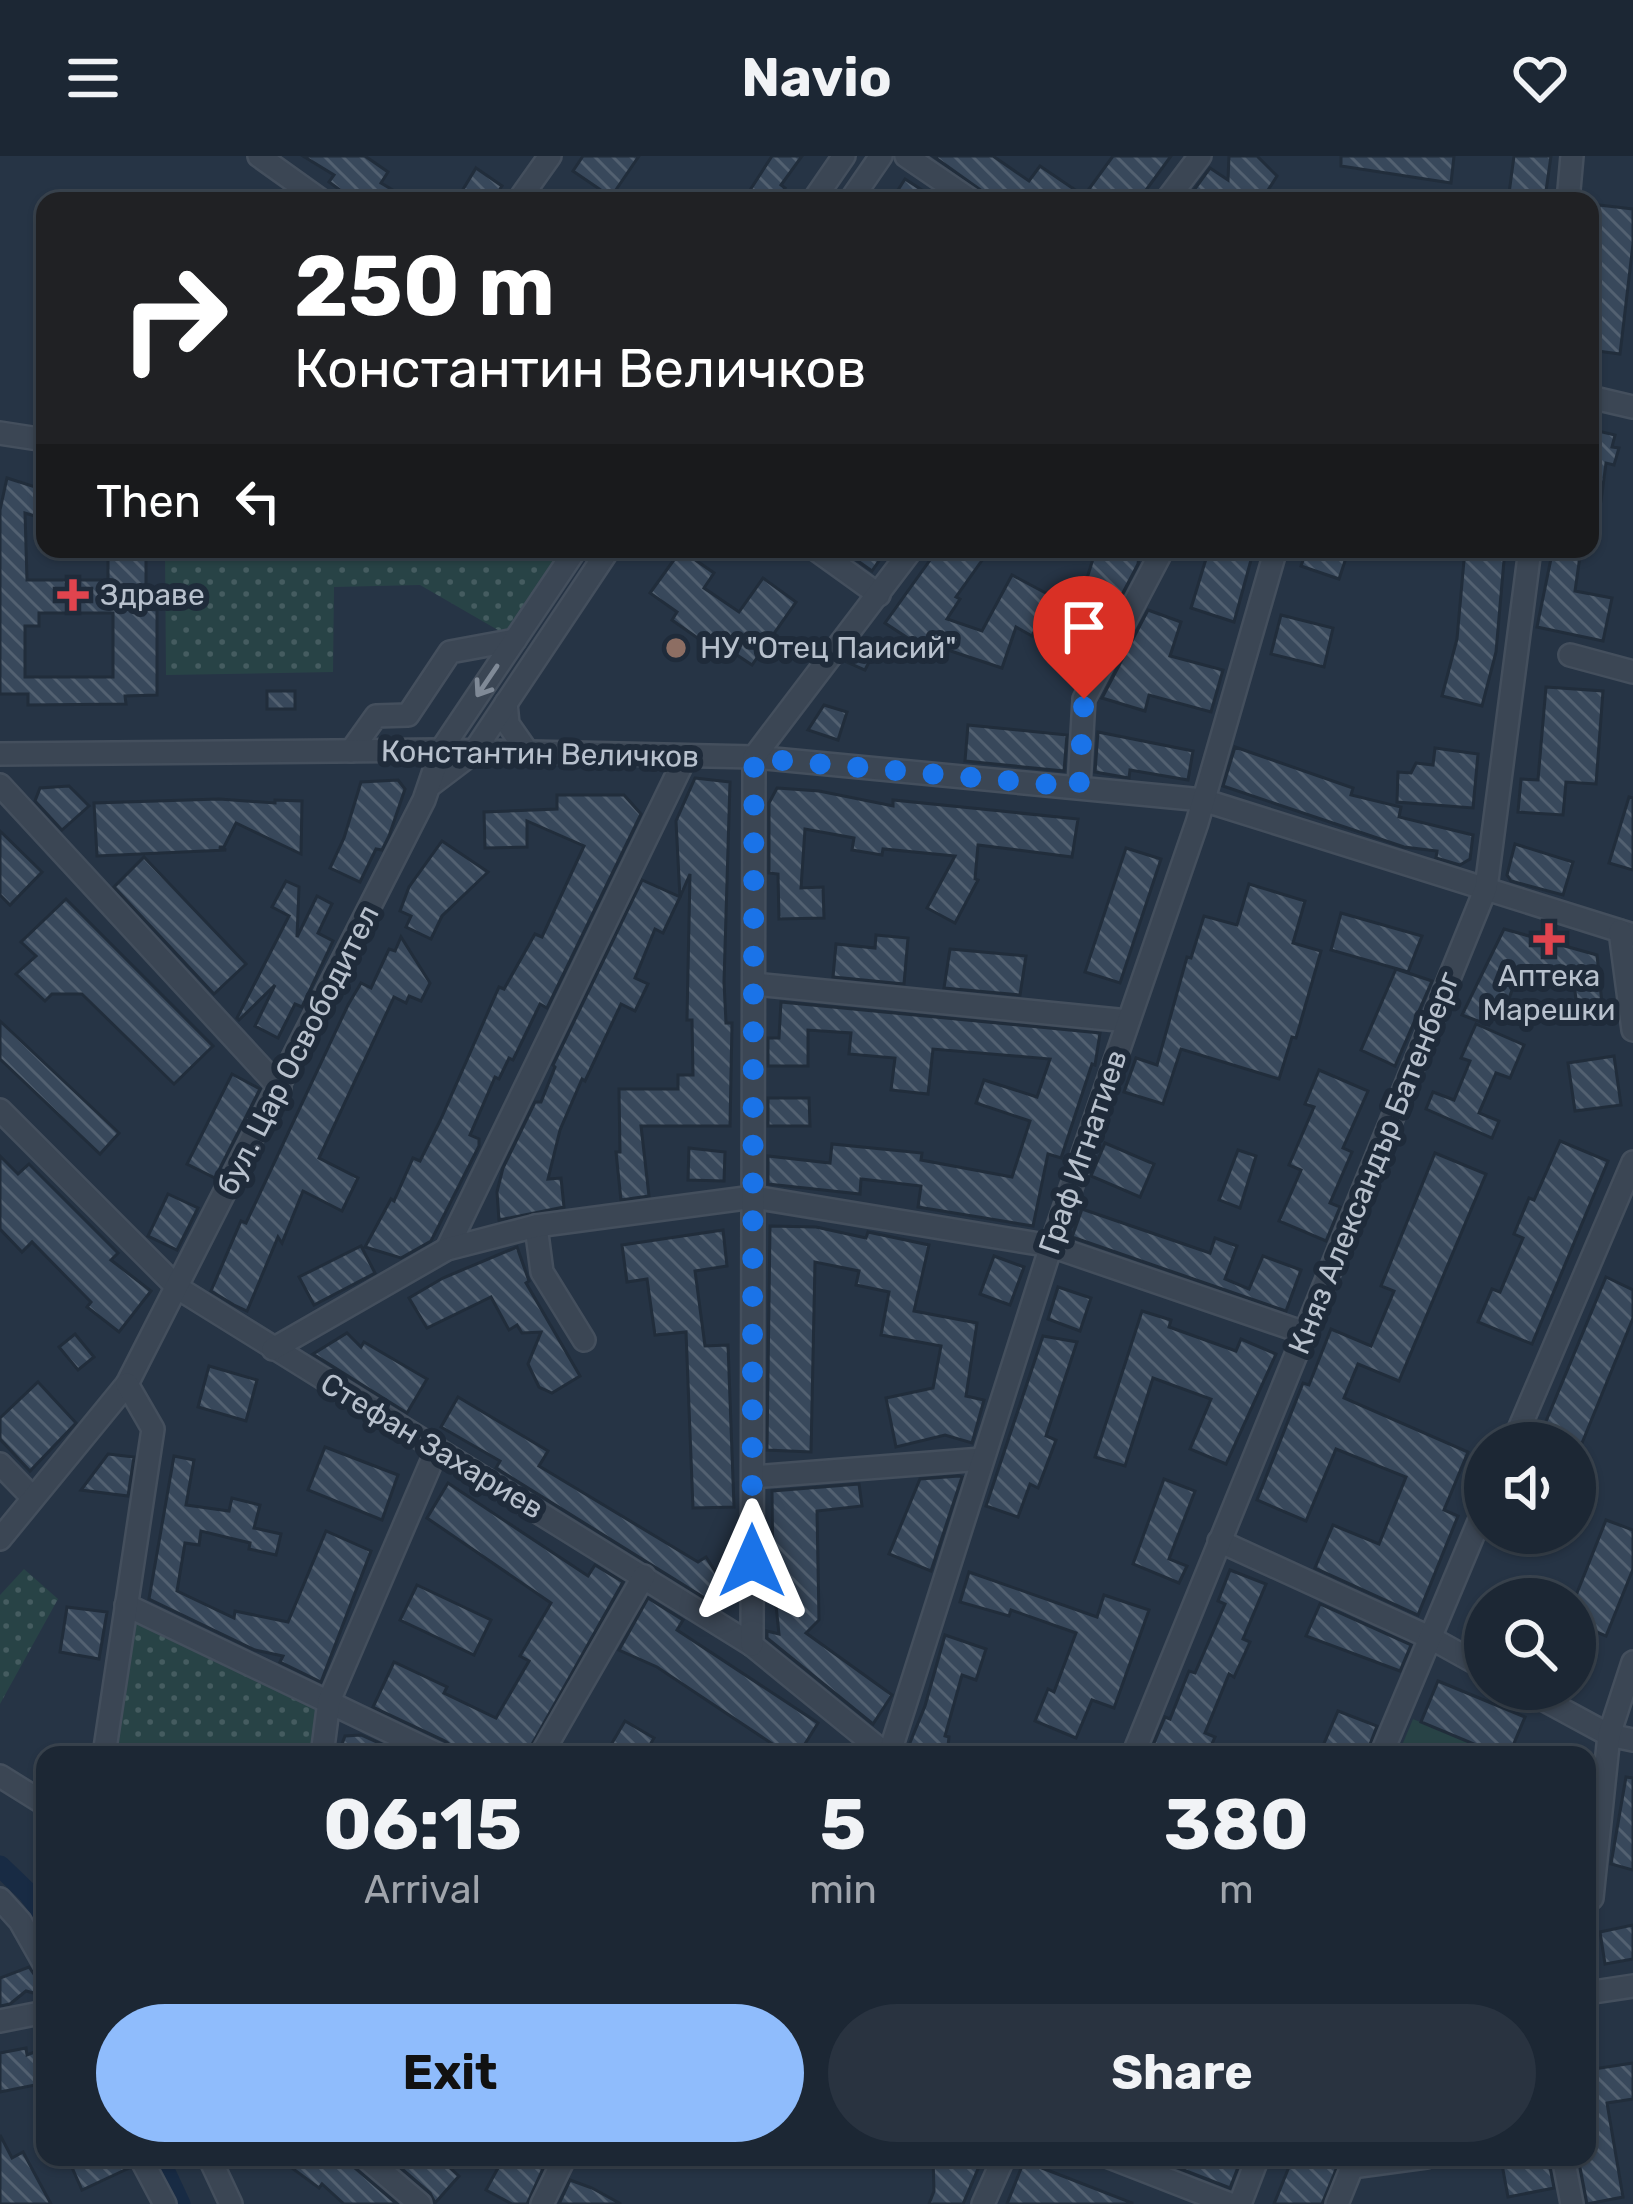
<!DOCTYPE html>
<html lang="en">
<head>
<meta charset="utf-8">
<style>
  :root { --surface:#1c2734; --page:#293340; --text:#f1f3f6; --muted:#a0a5ac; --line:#3a444f; --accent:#8fbcfc }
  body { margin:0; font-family:Rubik,sans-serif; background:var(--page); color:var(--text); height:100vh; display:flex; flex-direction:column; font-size:45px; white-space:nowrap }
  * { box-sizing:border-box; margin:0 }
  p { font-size:39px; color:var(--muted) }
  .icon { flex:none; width:66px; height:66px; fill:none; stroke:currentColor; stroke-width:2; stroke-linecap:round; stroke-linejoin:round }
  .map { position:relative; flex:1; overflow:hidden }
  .details { position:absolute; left:36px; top:1590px; width:1560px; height:420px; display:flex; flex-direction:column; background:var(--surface); border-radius:24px; box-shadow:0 3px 9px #0004,0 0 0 3px var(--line) }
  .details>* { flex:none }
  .hud { position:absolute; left:36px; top:36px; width:1563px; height:366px; border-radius:24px; box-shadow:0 3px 9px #0004,0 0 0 3px var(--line); background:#202124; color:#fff; overflow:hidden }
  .fabs { position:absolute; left:1464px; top:1266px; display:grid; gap:24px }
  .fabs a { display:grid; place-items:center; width:132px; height:132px; border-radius:50%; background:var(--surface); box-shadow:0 3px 9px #0004,0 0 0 3px var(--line); font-size:60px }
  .pin { position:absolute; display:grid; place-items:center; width:102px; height:102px; color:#fff; margin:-123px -51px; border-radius:50% 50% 50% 0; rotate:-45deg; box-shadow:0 0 12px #0007 }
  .pin .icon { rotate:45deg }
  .me { position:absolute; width:132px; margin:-66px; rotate:0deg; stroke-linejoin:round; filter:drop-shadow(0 0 9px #0008) }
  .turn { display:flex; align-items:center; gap:42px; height:252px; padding:0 60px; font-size:54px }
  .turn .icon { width:156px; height:156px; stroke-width:2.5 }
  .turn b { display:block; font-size:84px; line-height:102px }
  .then { display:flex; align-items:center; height:114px; padding:0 60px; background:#0003; gap:24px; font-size:45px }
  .eta { display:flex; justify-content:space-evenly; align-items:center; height:204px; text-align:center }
  .eta b { font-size:72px; font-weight:700; line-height:84px }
  .button { display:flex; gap:24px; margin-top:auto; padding:24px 60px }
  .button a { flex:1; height:138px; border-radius:72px; background:var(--accent); color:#111; font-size:48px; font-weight:700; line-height:138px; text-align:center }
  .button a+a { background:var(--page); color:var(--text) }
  header { display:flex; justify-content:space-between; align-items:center; height:156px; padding:0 60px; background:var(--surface); font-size:54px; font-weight:700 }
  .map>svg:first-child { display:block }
  .green { fill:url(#green-dots) }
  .pitch { fill:#284346 }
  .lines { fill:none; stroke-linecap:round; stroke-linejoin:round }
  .canal { stroke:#182b44; stroke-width:21 }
  .building { fill:url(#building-back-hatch); stroke:#212d3b; stroke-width:3; fill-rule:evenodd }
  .minor-casing { stroke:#444f5d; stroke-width:26 }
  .minor { stroke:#3b4654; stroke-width:21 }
  .oneway { stroke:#808a97 }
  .route { stroke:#1a73e8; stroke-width:21; stroke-dasharray:0 37.8 }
  .health-dot { fill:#e0444e; stroke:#1f2b3a; stroke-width:4.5 }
  .education-dot { fill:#8d6e63; stroke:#1f2b3a; stroke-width:4.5 }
  .labels { text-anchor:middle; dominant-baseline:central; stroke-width:12; stroke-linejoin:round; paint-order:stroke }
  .poi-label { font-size:30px; fill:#b8c1cd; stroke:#1f2b3a; text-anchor:start }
  .street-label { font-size:30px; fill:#b8c1cd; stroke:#1f2b3a }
</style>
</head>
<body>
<header><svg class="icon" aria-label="menu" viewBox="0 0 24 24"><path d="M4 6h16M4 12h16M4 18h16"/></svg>Navio<svg class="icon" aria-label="heart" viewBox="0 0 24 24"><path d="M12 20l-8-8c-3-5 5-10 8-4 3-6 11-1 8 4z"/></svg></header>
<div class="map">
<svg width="1633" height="2048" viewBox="0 0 1633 2048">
  <defs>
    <pattern id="green-dots" width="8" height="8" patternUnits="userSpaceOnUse" patternTransform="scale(3)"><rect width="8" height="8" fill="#284346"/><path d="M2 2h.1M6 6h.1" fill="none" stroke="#455c60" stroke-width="1.8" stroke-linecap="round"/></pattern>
    <pattern id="building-back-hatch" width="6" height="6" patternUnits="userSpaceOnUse" patternTransform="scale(3)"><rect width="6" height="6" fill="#38485b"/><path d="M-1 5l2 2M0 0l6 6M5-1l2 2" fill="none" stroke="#536171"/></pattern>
  </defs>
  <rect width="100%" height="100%" fill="#263445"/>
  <g class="green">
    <path d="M165,393H576L515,484L420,429L334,431L333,516L166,519Z"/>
    <path d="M24,1413L58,1443L0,1548V1439Z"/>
    <path d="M126,1449L329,1545L322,1599H104Z"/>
  </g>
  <path class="pitch" d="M1413,1563L1500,1599H1398Z"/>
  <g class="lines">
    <g class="canal">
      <path d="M0,1710L29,1738L45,1760"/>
      <path d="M158,2001L180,2048"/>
    </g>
  </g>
  <g class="building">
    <path d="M303,0H365L388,16L381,27L411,45H355L329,26L334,19Z"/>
    <path d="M583,0H639L611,41L573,15Z"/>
    <path d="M772,0H802L781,29L785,32L776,45H743Z"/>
    <path d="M933,0H993L1029,25L1040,10L1084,40L1113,0H1171L1138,45H996Z"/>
    <path d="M1229,0H1257L1277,20L1261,45H1186L1210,12L1228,24Z"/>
    <path d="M1341,0H1454L1451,27L1341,10Z"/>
    <path d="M1514,0H1551L1545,42L1540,45H1508Z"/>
    <path d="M476,12L502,30L492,45H456Z"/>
    <path d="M905,23L939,45H891Z"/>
    <path d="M1599,49L1633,53V88L1620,198L1590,194V127Z"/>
    <path d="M1590,273L1615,279L1612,291L1619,292L1614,309L1606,307L1601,345L1590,344Z"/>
    <path d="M7,322L45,334V363L25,357L27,424H108V393H146V453L157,454V539L125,540L126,548L28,549V538H0V354ZM39,457H113V521H25V470H39Z"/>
    <path d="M841,393H887L872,415Z"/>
    <path d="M938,393H990L956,441L960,443L947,463L982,475L1012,419L1068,449L1072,441L1080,445L1096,393H1140L1138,408L1090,500L1036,472L1032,480L1016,471L1002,512L927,487L923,492L885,467Z"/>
    <path d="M1209,393H1254L1234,466L1191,452Z"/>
    <path d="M1307,393H1349L1339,423L1301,410Z"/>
    <path d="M1465,393H1505L1496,496L1482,550L1442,540L1457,483Z"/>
    <path d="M1553,393H1581L1575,435L1612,442L1603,485L1537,471Z"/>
    <path d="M681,394L714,417L704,432L739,456L763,422L796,446L752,509L731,495L726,502L672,464L677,456L650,437Z"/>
    <path d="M1148,454L1181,466L1170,500L1223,514L1211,556L1149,539L1145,555L1102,542Z"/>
    <path d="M1281,459L1333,472L1324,511L1271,498Z"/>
    <path d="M859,487L875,494L865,514L847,506Z"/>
    <path d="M1546,531L1603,535L1596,628L1566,626L1563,659L1518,656L1521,623L1538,624Z"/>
    <rect x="267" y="535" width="28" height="18"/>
    <path d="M824,549L847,556L838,584L808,574Z"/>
    <path d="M968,569L1067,579L1064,615L965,605Z"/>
    <path d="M1098,576L1193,595L1188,624L1130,614L1129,622L1095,616Z"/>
    <path d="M1235,591L1353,632L1351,639L1401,651L1399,661L1473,679L1470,703L1460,709L1436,702L1437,695L1404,691L1223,630Z"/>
    <path d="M1435,592L1478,598L1473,652L1397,646L1398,616L1411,617L1416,607L1433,609Z"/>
    <path d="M695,622L730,626L724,826L726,867H732L730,970H641L649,1040L621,1044L616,996H620L619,933H678V919H693L692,864H687L690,718L680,741L676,665Z"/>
    <path d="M398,624L405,633L389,680L382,694L376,693L360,726L330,712L344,682L361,626Z"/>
    <path d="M69,630L89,650L62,674L35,645L40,632Z"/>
    <path d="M777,632L819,635L893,650V644L1078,663L1072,701L978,689L975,723L978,724L955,767L927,752L955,700L883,693L882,699L852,694L854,682L805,673L801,732L823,731L824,762L779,763L778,718L769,717V647Z"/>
    <path d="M557,639H624L641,658L547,852L540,848L513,904L509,902L499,923L495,921L470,979L479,983V990L431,1085L401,1102L365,1091L391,1043L394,1045L413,1002L420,1005L440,965L499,831L504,833L535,778L542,781L584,690L527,665V691L485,692L484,656L557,653Z"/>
    <path d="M1629,641L1633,642V714L1609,707Z"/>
    <path d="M219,643L275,647V644L302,645L301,698L236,667L224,691H219L226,694L97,700L94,647Z"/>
    <path d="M0,675L42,716L10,749L0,739Z"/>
    <path d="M442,685L488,716L442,760L431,783L406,771L411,760L400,755L409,731Z"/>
    <path d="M1515,688L1573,706L1563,739L1511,725L1507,719Z"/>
    <path d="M1126,692L1161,703L1120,827L1085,816Z"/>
    <path d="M144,701L246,808L214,838L114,731Z"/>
    <path d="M642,724L680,741L663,777L655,773L635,822L648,828L635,855L621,848L585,925L582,923L560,974L548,1023L561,1022L564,1051L499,1064L497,1036L503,1012L535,946H541L555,911L553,909Z"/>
    <path d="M286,725L299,731L297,781L317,740L332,748L318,777L333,785L302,851L295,848L278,882L255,870L275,829L239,864L237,862L289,760L272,751Z"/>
    <path d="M1249,728L1305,745L1293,787L1321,795L1296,882L1292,881L1279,923L1181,893L1163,948L1124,936L1136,902L1157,909L1187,801L1191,802L1204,760L1237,769Z"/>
    <path d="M66,743L213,890L174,928L82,838H52L45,845L16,818L36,800L21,786Z"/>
    <path d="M1341,757L1422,780L1408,816L1331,794Z"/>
    <path d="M1504,773L1597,799L1603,857L1578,860L1574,827L1520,812L1507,848L1499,845L1489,869L1462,859Z"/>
    <path d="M876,779L908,782L904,828L833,821L836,788L875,792Z"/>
    <path d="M401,781L430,827L421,845L409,840L406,847L394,841L319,1002L358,1022L342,1055L303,1035L282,1087L278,1081L247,1155L234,1149L211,1135L241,1065L246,1067L348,849L361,827L371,832L389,793L395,795Z"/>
    <path d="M950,793L1026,800L1020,839L944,832Z"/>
    <path d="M1396,813L1432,825L1395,910L1361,894Z"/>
    <path d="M781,846L1100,877L1095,909L1092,908L1061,1002L1048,998L1033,1070L918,1051L921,1030L861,1023L860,1038L768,1028V1000L830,1007L832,988L922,997L921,1004L1012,1021L1030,965L976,947L984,924L1037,941L1050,903L933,893L928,938L891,934L895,902L849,898L851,877L808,874V910H768V882H779Z"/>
    <path d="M0,865L119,977L100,998L0,903Z"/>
    <path d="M1476,868L1524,889L1510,922L1496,917L1479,957L1499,965L1492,982L1426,953L1433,936L1454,944L1470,905L1461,902Z"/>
    <path d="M1614,900L1621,949L1575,955L1568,907Z"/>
    <path d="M1319,914L1368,935L1343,992L1352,996L1330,1047L1340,1051L1326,1085L1279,1065L1301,1014L1289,1009L1314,951L1305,948Z"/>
    <path d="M232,918L260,933L215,1022L187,1008Z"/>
    <path d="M768,942H809L810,970H768Z"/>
    <path d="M1560,985L1608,1005L1532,1188L1478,1166L1492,1133L1500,1136L1523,1082L1514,1078L1529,1042L1534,1044Z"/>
    <path d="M1105,987L1154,1008L1140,1041L1091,1020Z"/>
    <path d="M689,992L725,996L724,1025L688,1024Z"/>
    <path d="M1238,994L1256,1000L1240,1052L1219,1044Z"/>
    <path d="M1435,997L1486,1018L1399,1225L1358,1208L1344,1242L1468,1296L1444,1354L1458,1360L1418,1459L1315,1412L1333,1369L1379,1388L1406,1321L1336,1293L1306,1365L1257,1344L1303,1227L1309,1229L1331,1173L1371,1190L1394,1135L1381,1130Z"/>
    <path d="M0,1000L18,1018L29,1008L118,1097L111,1104L151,1135L119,1176L87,1151L91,1146L32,1086L22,1096L0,1073Z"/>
    <path d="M168,1038L198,1052L177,1094L148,1080Z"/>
    <path d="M1082,1053L1210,1097L1215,1082L1237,1090L1225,1123L1249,1133L1263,1100L1301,1114L1286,1155L1072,1081Z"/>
    <path d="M770,1070L816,1071L866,1082L868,1076L929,1089L914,1155L977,1167L966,1240L984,1244L972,1287L945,1279L896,1291L886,1242L933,1232L941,1190L881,1179L889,1136L856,1129L859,1115L815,1106L811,1296L767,1294Z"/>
    <path d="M723,1074L727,1110L695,1115L705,1190L728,1189L734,1351L693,1352L686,1176L655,1179L647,1123L627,1126L622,1089Z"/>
    <path d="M361,1090L375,1117L314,1149L299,1121Z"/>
    <path d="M517,1091L529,1125L526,1127L580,1220L552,1237L539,1231L528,1208L541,1176L522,1177L517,1169L509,1174L491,1141L427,1172L409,1142L443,1122Z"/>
    <path d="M994,1100L1024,1111L1010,1149L980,1138Z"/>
    <path d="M1606,1121L1633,1134V1162L1582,1287H1537Z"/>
    <path d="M1058,1131L1091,1142L1080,1175L1048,1163Z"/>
    <path d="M1142,1155L1171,1164L1169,1171L1236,1195L1241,1183L1276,1198L1226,1308L1190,1293L1211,1243L1153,1222L1125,1310L1095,1301Z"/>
    <path d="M347,1177L361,1191L364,1186L427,1223L407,1257L313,1198Z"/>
    <path d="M75,1178L94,1201L78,1214L59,1191Z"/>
    <path d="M1043,1180L1077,1186L1046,1280L1056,1284L1038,1332L1030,1328L1018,1361L986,1350Z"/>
    <path d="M209,1210L257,1224L246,1265L198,1251Z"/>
    <path d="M38,1226L76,1267L30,1315L0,1283V1262Z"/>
    <path d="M458,1241L548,1295L539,1310L698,1406L706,1401L728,1436L711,1446L496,1312L500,1305L441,1271Z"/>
    <path d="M325,1291L398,1319L382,1364L308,1334Z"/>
    <path d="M108,1298L134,1301L128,1340L81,1334Z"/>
    <path d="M174,1300L194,1304L186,1349L229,1355L232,1342L260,1349L254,1372L281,1378L276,1399L249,1393L250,1387L201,1375L199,1389L185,1387L177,1435L234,1462L235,1455L288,1466L326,1375L371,1395L321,1526L280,1506L283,1500L255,1494L149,1443Z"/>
    <path d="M959,1320L962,1321L931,1415L889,1398L920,1323Z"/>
    <path d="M1164,1323L1195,1335L1169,1403L1187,1410L1179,1427L1133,1408Z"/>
    <path d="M448,1327L588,1420L595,1409L623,1426L526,1599H463L445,1585L373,1551L394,1506L447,1531L444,1537L496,1562L529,1505L520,1500L551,1447L427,1362Z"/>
    <path d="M859,1328L862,1350L817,1355L819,1464L806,1477L892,1539L873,1568L767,1482V1475L779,1478L773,1420L772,1335Z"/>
    <path d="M1606,1364L1633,1374V1413L1606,1480L1575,1467V1442Z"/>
    <path d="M1230,1414L1266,1428L1243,1483L1250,1486L1234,1521L1229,1518L1205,1577L1215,1581L1207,1599H1149L1165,1561L1170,1563L1189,1515L1195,1517L1225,1448L1218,1445Z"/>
    <path d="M969,1416L1097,1461L1104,1439L1149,1454L1114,1552L1092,1544L1076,1582L1035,1565L1048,1533L1054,1536L1076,1477L1011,1454L1009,1460L960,1446Z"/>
    <path d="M417,1429L491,1464L474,1499L400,1464Z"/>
    <path d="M648,1442L683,1464L677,1474L818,1567L798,1599H789L657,1511L619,1494Z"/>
    <path d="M1320,1448L1411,1489L1400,1515L1306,1480Z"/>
    <path d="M67,1451L107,1456L99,1503L60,1496Z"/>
    <path d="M945,1479L986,1493L976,1524L962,1519L945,1580L949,1581L947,1599H905L925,1550Z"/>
    <path d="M1438,1525L1525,1561L1509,1599H1500L1421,1566Z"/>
    <path d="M1338,1555L1377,1570L1366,1599H1319Z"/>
    <path d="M625,1565L654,1582L644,1599H605Z"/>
    <path d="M361,1579L381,1588L379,1599H338L345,1580Z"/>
    <path d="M1626,1621L1633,1622V1714L1611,1708Z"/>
    <path d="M1633,1769V1803L1605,1808L1600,1776Z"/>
    <path d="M29,1811L36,1821L45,1824V1840L26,1835L10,1848L0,1850V1822Z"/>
    <path d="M26,1892L27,1899L45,1892V1927L0,1936V1897Z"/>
    <path d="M1633,1907V1943L1607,1947L1623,2041L1587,2048L1578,2001H1587V1914Z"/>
    <path d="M0,1979L12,2002L23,1996L51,2048H0Z"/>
    <path d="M82,2001H125L129,2012L82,2034L70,2007Z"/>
    <path d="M277,2001H350L355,2012L397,2048H344L322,2028L319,2032Z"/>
    <path d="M388,2001H438L459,2020L435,2047L430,2037Z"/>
    <path d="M504,2001H532L545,2008L527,2048H512L486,2034Z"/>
    <path d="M933,2001H983L963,2048H929L934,2035Z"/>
    <path d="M1150,2001H1242L1230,2032Z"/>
    <path d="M1293,2001H1341L1322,2048H1274Z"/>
    <path d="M1513,2001H1548L1554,2032L1508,2041L1501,2003Z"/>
    <path d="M1024,2005L1132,2047V2048H1007Z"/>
    <path d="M570,2024L592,2032L621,2048H559Z"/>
  </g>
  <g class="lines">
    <g class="minor-casing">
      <g id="minor">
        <path d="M259,0L322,45"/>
        <path d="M906,0L972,45"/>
        <path d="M518,45L550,0"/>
        <path d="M813,45L844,0"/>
        <path d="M850,45L881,0"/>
        <path d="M1166,45L1200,0"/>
        <path d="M1568,45L1572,0"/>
        <path d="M1590,241L1633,251"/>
        <path d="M0,277L45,284"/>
        <path d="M815,393L879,439"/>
        <path d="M1570,499L1633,516"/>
        <path d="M506,547L508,568L529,598"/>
        <path d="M351,595L376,560L408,559L450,496L515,484"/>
        <path d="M0,598L441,594L754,601L1203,644L1633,779"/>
        <path d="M432,628L473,597L609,393"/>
        <path d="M0,629L280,932"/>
        <path d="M1079,630L1084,543L1163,393"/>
        <path d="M1620,775L1633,874"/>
        <path d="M754,828L1128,865"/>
        <path d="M0,954L178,1132L752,1489L887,1599"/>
        <path d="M536,1070L542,1116L584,1184"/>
        <path d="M447,1093L686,600"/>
        <path d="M273,1193L447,1093L536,1070L753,1041L1051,1090L1305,1177"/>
        <path d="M1513,1287L1633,1006"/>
        <path d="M0,1308L33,1342"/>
        <path d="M753,1321L982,1303"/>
        <path d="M0,1383L127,1228L424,644L441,594L576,393"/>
        <path d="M1219,1385L1429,1481L1485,1512"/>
        <path d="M126,1449L439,1599"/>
        <path d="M752,1489L754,601L912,393"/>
        <path d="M1524,1533L1609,1579L1633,1584"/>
        <path d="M104,1599L153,1273L127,1228"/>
        <path d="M322,1599L329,1545L437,1293"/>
        <path d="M541,1599L644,1420"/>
        <path d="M889,1599L1051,1090L1197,667L1276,393"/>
        <path d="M1133,1599L1486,732L1530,393"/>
        <path d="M1381,1599L1485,1351"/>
        <path d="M0,1620L45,1648"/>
        <path d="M1587,1742H1592L1609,1579L1633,1506"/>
        <path d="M0,1743L20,1765L45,1809"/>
        <path d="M1587,1837L1633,1830"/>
        <path d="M0,1865L45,1856"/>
        <path d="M140,2001L165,2048"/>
        <path d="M209,2001L231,2048"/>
        <path d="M365,2001L420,2048"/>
        <path d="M1109,2001L1230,2048"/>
        <path d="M1563,2001L1572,2048"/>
        <path d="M542,2048L565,2001"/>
        <path d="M983,2048L1004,2001"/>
        <path d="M1240,2048L1258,2001"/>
        <path d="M1337,2048L1352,2011L1426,2001"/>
      </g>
    </g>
    <use href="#minor" class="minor"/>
  </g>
  <defs><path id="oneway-shaft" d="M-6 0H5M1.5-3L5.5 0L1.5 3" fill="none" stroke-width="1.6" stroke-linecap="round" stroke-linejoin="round" transform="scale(3)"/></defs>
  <use class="oneway" href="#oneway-shaft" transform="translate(487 525) rotate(124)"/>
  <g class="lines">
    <path class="route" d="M752,1405L754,602L1079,631L1084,543"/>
  </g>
  <g class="health-dot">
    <path d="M67 421h12v12h12v12h-12v12h-12v-12h-12v-12h12z"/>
    <path d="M1543 765h12v12h12v12h-12v12h-12v-12h-12v-12h12z"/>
  </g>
  <circle class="education-dot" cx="676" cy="492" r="12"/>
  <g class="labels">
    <g class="poi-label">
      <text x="100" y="439">Здраве</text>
      <text x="700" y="492">НУ "Отец Паисий"</text>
      <text x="1549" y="820" text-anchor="middle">Аптека<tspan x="1549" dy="34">Марешки</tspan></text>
    </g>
    <g class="street-label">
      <text transform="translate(540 598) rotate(1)">Константин Величков</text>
      <text transform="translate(298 894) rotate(-63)">бул. Цар Освободител</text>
      <text transform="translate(1083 996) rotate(-71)">Граф Игнатиев</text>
      <text transform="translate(1374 1007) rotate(-68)">Княз Александър Батенберг</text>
      <text transform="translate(432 1290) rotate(31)">Стефан Захариев</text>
    </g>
  </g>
</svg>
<div class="fabs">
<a><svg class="icon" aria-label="sound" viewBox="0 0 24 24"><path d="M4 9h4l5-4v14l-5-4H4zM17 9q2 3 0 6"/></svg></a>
<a><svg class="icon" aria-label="search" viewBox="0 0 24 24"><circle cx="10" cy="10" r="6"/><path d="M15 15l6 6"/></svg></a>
</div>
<div class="pin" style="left:1084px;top:543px;background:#d93025"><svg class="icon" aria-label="arrive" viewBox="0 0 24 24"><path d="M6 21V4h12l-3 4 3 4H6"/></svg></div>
<svg class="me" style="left:752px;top:1405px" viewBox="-20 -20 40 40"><path d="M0-17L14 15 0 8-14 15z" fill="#1a73e8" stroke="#fff" stroke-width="4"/></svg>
<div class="hud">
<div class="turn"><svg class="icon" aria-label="right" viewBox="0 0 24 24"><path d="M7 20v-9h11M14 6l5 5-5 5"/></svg><div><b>250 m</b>Константин Величков</div></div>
<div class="then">Then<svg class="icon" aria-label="left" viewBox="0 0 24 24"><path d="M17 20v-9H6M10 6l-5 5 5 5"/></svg></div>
</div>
<section class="details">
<div class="eta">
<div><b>06:15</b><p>Arrival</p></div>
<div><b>5</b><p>min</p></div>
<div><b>380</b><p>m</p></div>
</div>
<div class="button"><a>Exit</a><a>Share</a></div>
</section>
</div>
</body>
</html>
